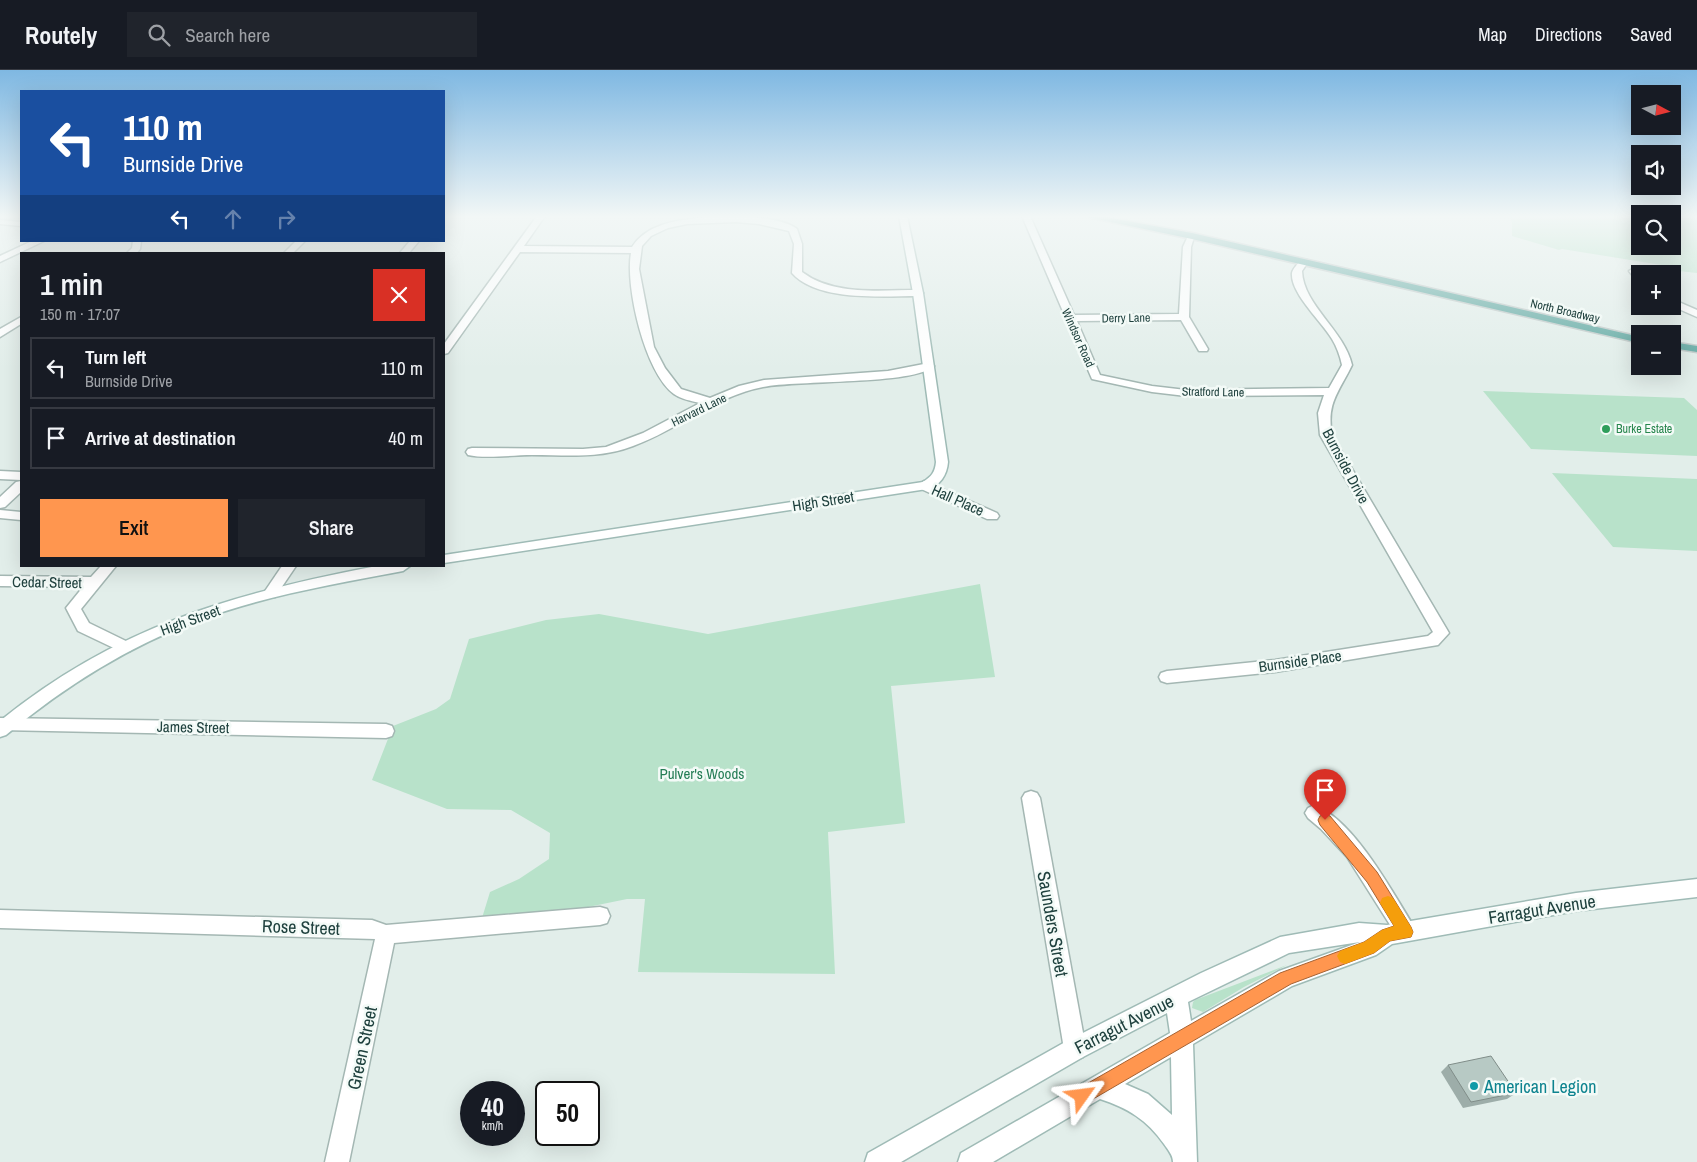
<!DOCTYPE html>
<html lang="en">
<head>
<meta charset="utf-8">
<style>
  :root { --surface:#171b24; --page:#20242c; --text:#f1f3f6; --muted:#9ea1a6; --line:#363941; --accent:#ff964f }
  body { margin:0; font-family:"Archivo Narrow",sans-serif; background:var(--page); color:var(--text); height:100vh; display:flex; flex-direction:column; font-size:19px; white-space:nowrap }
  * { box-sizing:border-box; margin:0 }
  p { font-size:16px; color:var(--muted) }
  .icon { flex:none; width:28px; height:28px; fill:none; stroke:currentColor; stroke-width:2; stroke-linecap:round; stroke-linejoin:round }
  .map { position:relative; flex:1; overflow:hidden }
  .details { position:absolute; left:20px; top:182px; width:425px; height:315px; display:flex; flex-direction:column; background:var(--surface); border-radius:0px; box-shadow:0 5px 20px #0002 }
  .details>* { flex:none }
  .hud { position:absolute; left:20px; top:20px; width:425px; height:152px; border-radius:0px; box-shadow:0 5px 20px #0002; background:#1a4fa0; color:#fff; overflow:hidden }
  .needle { width:32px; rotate:97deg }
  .tools { position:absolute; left:1631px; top:15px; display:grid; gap:10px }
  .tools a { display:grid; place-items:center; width:50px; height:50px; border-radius:0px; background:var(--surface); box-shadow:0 5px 20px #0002; font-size:25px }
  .speed { position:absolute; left:460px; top:1011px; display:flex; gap:10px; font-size:25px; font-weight:700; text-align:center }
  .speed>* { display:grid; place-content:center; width:65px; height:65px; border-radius:50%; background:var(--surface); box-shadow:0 5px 20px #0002; line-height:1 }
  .speed small { font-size:12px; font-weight:400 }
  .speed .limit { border:2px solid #111; border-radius:8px; background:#fff; color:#111 }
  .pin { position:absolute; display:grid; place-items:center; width:42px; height:42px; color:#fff; margin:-51px -21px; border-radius:50% 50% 50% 0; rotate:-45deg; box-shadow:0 0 5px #0007 }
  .pin .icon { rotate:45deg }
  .me { position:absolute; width:55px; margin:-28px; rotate:59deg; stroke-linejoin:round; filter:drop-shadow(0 0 4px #0008) }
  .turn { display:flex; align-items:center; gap:18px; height:105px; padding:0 20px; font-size:22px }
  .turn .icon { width:65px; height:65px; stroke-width:2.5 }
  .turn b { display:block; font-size:35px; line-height:42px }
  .lanes { display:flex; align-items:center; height:48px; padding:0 20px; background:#0003; justify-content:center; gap:25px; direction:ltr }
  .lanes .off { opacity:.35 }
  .round { display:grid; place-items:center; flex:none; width:52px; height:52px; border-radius:0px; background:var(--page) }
  .head { display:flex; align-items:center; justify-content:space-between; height:85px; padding:0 20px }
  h1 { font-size:30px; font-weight:600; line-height:38px }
  .action { display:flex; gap:10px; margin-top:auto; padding:10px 20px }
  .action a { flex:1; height:58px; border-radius:0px; background:var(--accent); color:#111; font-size:20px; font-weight:600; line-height:58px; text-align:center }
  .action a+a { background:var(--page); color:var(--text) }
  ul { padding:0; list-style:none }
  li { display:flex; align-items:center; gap:15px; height:62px; margin:0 10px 8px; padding:0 10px; border:2px solid var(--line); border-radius:0px }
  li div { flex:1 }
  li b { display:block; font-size:19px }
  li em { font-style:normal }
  header { display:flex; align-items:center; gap:30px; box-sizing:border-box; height:70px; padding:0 25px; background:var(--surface); border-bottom:1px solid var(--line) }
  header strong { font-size:24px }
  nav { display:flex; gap:28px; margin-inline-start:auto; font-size:18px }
  .search { width:350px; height:45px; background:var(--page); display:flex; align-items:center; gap:12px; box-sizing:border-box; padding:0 18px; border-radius:0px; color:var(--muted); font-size:19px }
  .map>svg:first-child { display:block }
  .green { fill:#b8e2ca }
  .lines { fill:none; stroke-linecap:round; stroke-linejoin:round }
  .street-casing { stroke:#a4b7b3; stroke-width:3 }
  .secondary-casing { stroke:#9fbbb6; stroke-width:3 }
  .primary-casing { stroke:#c0cac9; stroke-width:3 }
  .street { fill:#fff; fill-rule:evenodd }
  .secondary { fill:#fff; fill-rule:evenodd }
  .primary { fill:#61a9a2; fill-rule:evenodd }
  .wall { fill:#9dada9 }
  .building { fill:#b7c9c4; stroke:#808d89 }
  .route { fill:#ff964f; stroke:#a66233 }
  .slow { fill:#f59e0b }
  .leisure-dot { fill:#2e9e5b; stroke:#f3faf7; stroke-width:2 }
  .culture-dot { fill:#0f9aa8; stroke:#f3faf7; stroke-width:2 }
  .labels { text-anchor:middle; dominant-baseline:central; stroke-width:5; stroke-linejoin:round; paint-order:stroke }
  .far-street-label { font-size:12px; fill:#1f413e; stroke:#f3faf7 }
  .far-leisure-label { font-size:12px; fill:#27864d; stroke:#f3faf7; text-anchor:start }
  .street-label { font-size:15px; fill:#1f413e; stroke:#f3faf7 }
  .park-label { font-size:15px; fill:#247d55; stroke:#f3faf7 }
  .near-street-label { font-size:18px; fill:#1f413e; stroke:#f3faf7 }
  .near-culture-label { font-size:18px; fill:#0d838f; stroke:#f3faf7; text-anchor:start }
</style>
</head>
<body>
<header>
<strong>Routely</strong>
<div class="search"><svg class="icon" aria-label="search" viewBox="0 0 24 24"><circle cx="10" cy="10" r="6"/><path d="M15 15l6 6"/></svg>Search here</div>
<nav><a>Map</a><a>Directions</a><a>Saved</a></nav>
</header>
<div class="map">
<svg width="1697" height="1092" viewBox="0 0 1697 1092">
  <rect width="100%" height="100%" fill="#e2eeea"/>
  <g class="green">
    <path d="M1509,146H1640V176H1672L1673,146H1697V203L1679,201L1674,197L1562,179L1559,180L1512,166V152Z"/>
    <path d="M1483,321L1684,328L1697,340V386L1531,379Z"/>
    <path d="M1552,403L1697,409V481L1613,477Z"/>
    <path d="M980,514L995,607L891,616L905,753L828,762L835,904L638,902L645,829H627L554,844L482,848L490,822L519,809L549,789L550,763L511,740L447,739L372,710L393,656L436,639L450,629L469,569L546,550L599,544L708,564Z"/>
    <path d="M1287,895L1244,917L1203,942L1192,938L1193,932L1195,930Z"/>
  </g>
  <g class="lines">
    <g class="street-casing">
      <g id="street">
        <path d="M537,146H545L524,176L632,177C639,166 650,159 662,155C688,145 775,141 797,159L802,174V202C834,226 880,220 918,220L923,223L918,226C882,226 818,232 792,203L794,174L789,161L759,154L736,152L687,154L668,158L651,166L642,176L639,199L654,277L665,298L681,319L710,328L739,316L764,310L888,301L929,293L934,296C915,315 796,310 763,317C715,326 678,360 633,376C599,389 567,385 532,385C513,385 485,389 468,385L466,382L468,379L472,378L583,379L606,377L643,363L700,333C691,331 681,329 674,324C645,303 625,217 631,183L520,182L448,283L444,284V274Z"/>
        <path d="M1022,146H1030L1074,245L1179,244L1183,177L1189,164H1195L1191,177L1189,247L1208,279L1207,281H1199L1181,250L1077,251L1100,305L1152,316L1186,320L1329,318L1342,295C1340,286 1337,277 1332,269C1322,252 1290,223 1292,203C1293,198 1298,194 1301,190H1307L1308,192L1302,201C1303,235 1344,260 1352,295C1339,322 1326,333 1332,365L1449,563L1438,575L1275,602L1167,613L1161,611L1159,607L1161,603L1167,601L1275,590L1428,566L1433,562L1320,365L1318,343L1324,325L1186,326L1152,322L1092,309Z"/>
        <path d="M0,150L21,152V156L0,154Z"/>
        <path d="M32,171H44L0,192V186Z"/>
        <path d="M133,171H141L140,179L136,184H126L132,178Z"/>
        <path d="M296,171H305L292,184H283Z"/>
        <path d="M410,171H419L408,184H399Z"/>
        <path d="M1636,197L1641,200L1640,212L1637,211L1629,201Z"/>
        <path d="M1672,229L1697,240V247L1672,236Z"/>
        <path d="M21,247V254L0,267V259Z"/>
        <path d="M0,401L21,402V410L0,409Z"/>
        <path d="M21,411V422L5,437L0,438V427L16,412Z"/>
        <path d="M924,411L997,443L999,446L997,449H987L919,418L918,415Z"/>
        <path d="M0,440L21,442V450L0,448Z"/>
        <path d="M101,496H116L81,539L89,553L130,573L133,577L130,581H120L78,561L66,538L83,517L0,516V506L91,507Z"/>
        <path d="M282,496H296L275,527H265L263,524Z"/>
        <path d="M0,648L386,654L392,656L394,661L392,666L386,668L0,660Z"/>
        <path d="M1031,721L1037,723L1040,728L1086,979L1083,987L1075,990L1067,987L1064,979L1022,728L1025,723Z"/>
        <path d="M1314,735C1353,749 1392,821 1413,855L1416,862L1413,869L1406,871L1399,869L1347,787L1321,759L1308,748L1305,743L1308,738Z"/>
        <path d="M600,837L607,839L610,846L607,853L600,855L394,873L349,1092H325L375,869L0,858V840L372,850L386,855Z"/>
      </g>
    </g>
    <g class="secondary-casing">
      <g id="secondary">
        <path d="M899,146H907L923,223L948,392C947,405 940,416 927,419L444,493V485L923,412C932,406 935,402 936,392L913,223Z"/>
        <path d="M377,496H410L403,501C334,514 263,526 197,551C127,577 64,617 6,665L0,667V651C115,557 234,523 377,496Z"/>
        <path d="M1697,809V827L1576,841L1392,874L1376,885L1292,916L1193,974L1197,1092H1173C1173,1085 1168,1080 1164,1074C1147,1050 1128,1038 1100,1029L993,1092H958L961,1083L1170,963L1167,943L1083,987L901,1092H865L868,1083L1067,971L1201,903L1280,867L1359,853L1387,855L1576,823ZM1360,872L1279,901L1191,951L1188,932L1289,883ZM1171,987L1172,1045L1148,1024L1125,1014Z"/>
      </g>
    </g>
    <g class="primary-casing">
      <g id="primary">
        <path d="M1082,146H1101L1192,163L1640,267V273L1192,169Z"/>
        <path d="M1672,272L1697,276V282L1672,278Z"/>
      </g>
    </g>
    <use href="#street" class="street"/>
    <use href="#secondary" class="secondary"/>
    <use href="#primary" class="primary"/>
  </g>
  <path class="wall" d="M1448,995L1516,1023L1507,1029L1463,1038L1441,1002Z"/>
  <path class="building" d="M1491,986L1516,1023L1471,1032L1448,995Z"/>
  <linearGradient id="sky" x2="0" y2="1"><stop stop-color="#7fb8e2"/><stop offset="0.49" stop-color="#f2f7f6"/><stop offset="1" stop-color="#f2f7f6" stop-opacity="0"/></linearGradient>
  <rect width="1697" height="299" fill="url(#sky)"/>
  <path class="route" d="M1325,744L1330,746L1377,802L1411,857L1413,862L1411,867L1390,871L1374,883L1291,914L1088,1032L1082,1035L1076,1032L1073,1026L1076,1020L1280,903L1364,872L1382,860L1394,856L1367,812L1320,755L1318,750L1320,746Z"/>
  <path class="slow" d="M1388,826L1393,828L1411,857L1413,862L1411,867L1390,871L1374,883L1345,894L1340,892L1337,886L1340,881L1364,872L1382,860L1394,856L1380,833L1382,828Z"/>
  <circle class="leisure-dot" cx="1606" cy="359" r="5"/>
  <circle class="culture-dot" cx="1474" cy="1016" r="5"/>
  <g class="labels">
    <g class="far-street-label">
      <text transform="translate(1565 241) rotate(13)">North Broadway</text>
      <text transform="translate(1126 248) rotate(-1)">Derry Lane</text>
      <text transform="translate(1078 268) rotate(66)">Windsor Road</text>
      <text transform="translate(1213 322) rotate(1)">Stratford Lane</text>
      <text transform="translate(699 340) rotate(-26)">Harvard Lane</text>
    </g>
    <g class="far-leisure-label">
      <text x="1616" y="359">Burke Estate</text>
    </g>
    <g class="street-label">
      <text transform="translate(1346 396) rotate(62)">Burnside Drive</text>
      <text transform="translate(958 430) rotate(24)">Hall Place</text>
      <text transform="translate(823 431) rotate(-9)">High Street</text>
      <text transform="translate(47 512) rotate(1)">Cedar Street</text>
      <text transform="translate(190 550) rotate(-20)">High Street</text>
      <text transform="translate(1300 591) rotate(-8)">Burnside Place</text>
      <text transform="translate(193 657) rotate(1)">James Street</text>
    </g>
    <g class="park-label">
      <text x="702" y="703">Pulver's Woods</text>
    </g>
    <g class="near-street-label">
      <text transform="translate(1542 839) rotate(-9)">Farragut Avenue</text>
      <text transform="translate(1053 854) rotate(80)">Saunders Street</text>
      <text transform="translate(301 857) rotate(2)">Rose Street</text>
      <text transform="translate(1124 954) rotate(-27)">Farragut Avenue</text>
      <text transform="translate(362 978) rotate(-78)">Green Street</text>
    </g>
    <g class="near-culture-label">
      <text x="1484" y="1016">American Legion</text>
    </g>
  </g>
</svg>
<div class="tools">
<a><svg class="needle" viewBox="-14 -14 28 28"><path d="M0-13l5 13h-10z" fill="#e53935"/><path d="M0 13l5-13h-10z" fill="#9ea1a6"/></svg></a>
<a><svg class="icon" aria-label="sound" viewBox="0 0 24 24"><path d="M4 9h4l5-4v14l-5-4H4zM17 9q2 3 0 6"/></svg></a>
<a><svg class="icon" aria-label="search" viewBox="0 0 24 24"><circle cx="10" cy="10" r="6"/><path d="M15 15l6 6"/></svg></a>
<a>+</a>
<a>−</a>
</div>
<div class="speed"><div>40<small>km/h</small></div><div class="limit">50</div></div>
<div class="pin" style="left:1325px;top:750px;background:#d93025"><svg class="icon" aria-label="arrive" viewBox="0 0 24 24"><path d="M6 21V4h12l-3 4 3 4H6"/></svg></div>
<svg class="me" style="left:1082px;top:1026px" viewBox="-20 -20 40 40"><path d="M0-17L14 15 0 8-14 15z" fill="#ff964f" stroke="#fff" stroke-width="4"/></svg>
<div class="hud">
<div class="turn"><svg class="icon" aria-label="left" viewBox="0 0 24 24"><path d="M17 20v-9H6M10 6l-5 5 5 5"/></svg><div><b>110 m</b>Burnside Drive</div></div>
<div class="lanes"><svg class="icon" aria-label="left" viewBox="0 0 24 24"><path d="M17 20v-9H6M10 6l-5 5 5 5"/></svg><svg class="icon off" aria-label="ahead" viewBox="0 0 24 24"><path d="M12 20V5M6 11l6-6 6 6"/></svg><svg class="icon off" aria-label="right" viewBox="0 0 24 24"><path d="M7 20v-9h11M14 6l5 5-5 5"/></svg></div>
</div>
<section class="details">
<div class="head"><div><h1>1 min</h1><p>150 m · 17:07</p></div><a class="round" style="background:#d93025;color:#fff"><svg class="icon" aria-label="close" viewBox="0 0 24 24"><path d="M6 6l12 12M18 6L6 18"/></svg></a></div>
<ul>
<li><svg class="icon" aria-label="left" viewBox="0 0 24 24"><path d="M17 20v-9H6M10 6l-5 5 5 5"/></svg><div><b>Turn left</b><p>Burnside Drive</p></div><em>110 m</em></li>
<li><svg class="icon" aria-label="arrive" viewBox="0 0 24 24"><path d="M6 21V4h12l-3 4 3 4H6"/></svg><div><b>Arrive at destination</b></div><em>40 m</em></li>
</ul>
<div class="action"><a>Exit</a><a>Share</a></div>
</section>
</div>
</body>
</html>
